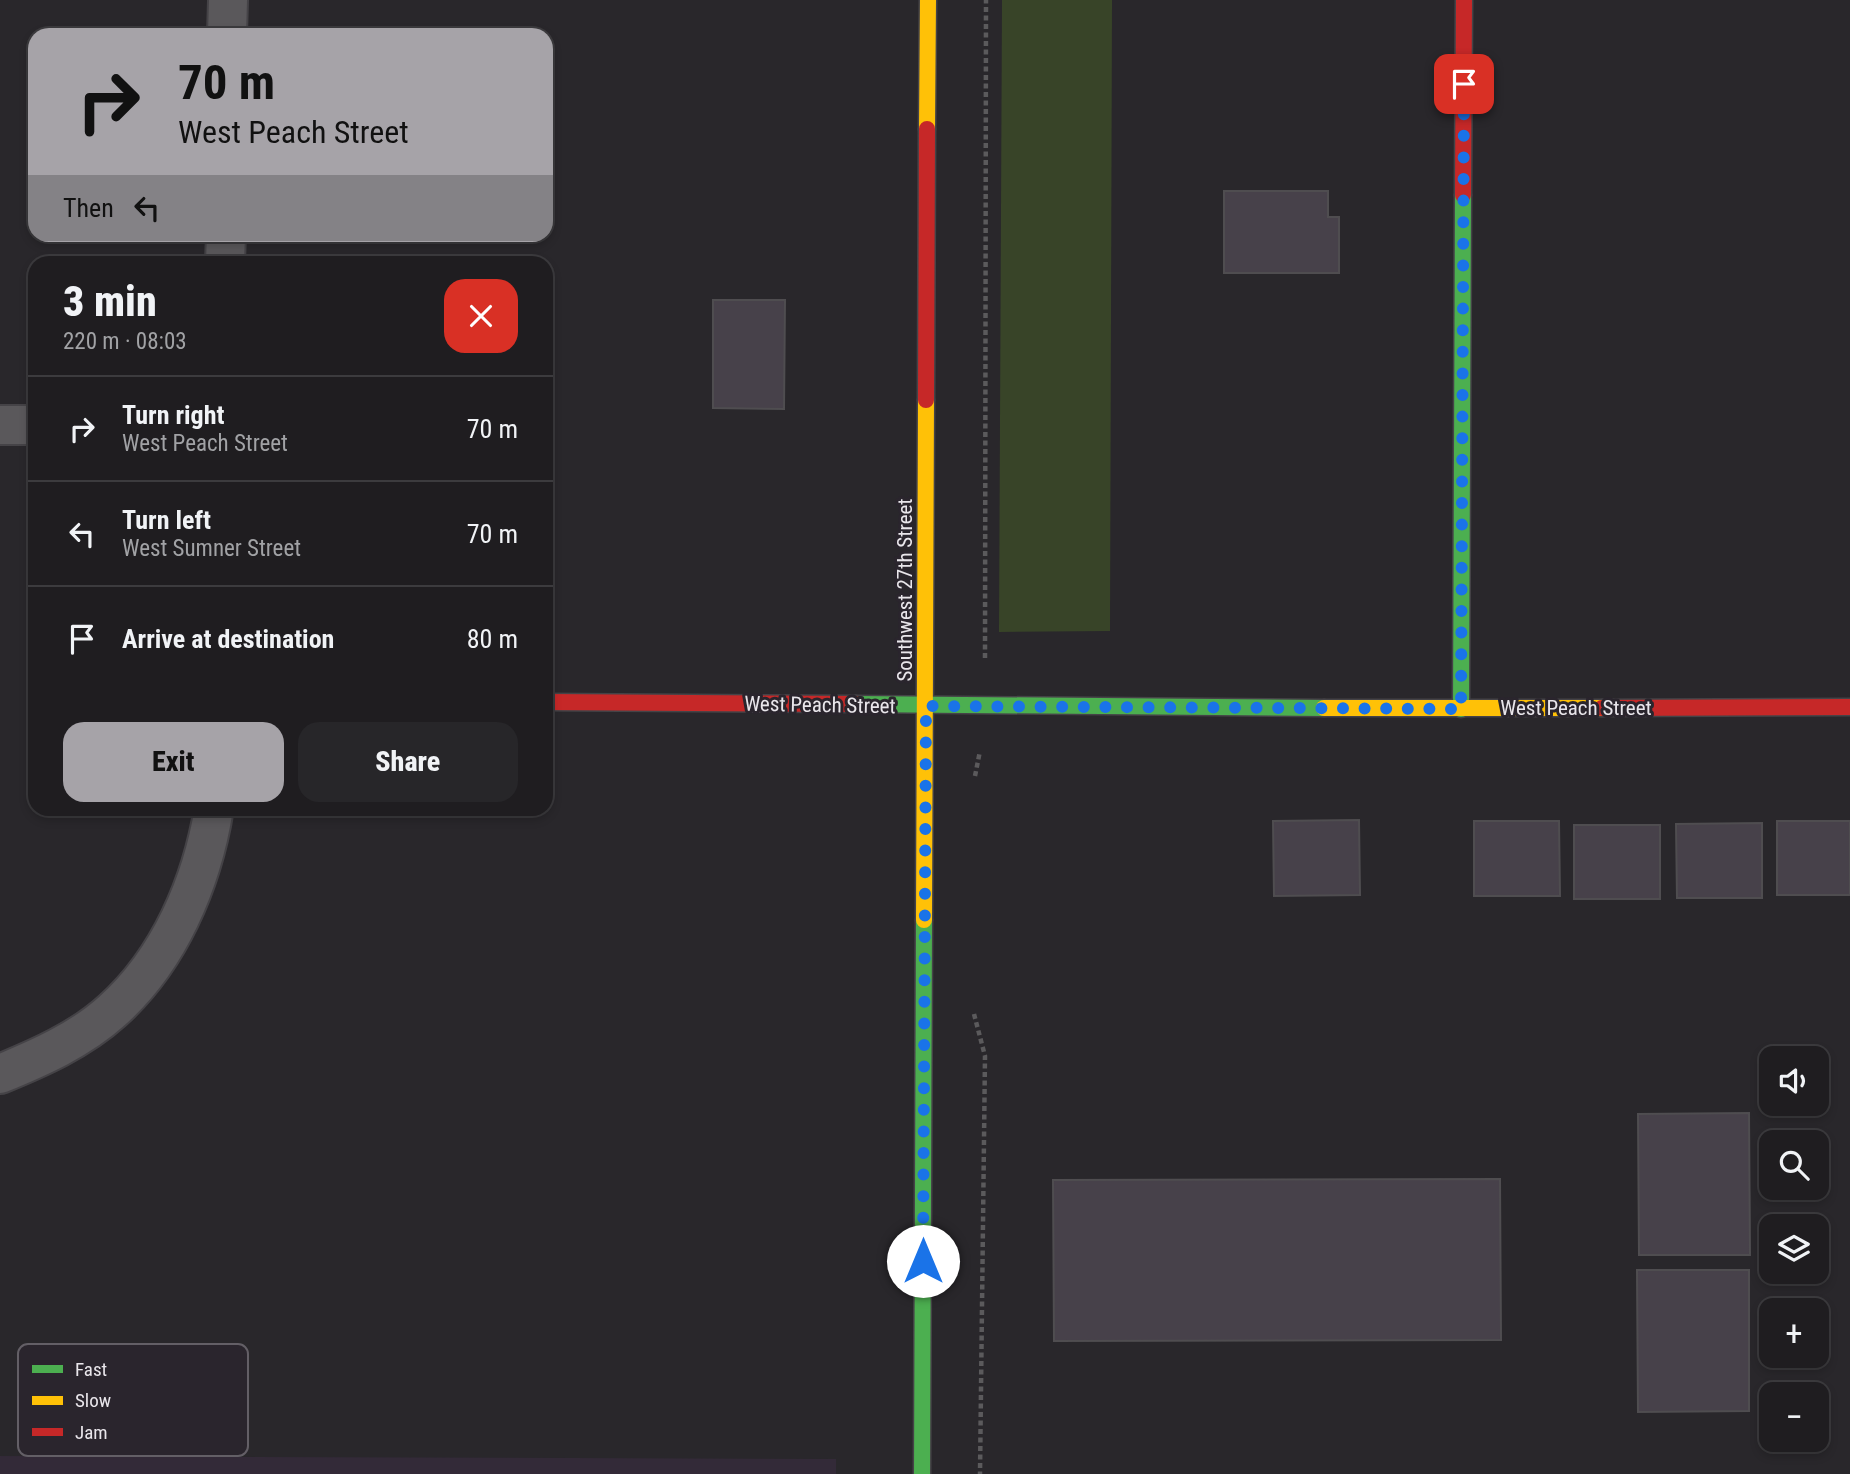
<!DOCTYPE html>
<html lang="en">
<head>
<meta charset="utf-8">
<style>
  :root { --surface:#1f1d20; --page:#272629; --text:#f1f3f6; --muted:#a1a2a5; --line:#3c3b3e; --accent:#a6a3a8 }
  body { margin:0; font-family:"Roboto Condensed",sans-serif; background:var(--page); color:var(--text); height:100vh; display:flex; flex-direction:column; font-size:26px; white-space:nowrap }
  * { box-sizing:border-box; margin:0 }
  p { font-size:23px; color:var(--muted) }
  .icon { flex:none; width:38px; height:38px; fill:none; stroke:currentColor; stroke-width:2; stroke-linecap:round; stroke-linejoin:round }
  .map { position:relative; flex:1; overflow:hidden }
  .drawer { position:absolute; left:28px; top:256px; width:525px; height:560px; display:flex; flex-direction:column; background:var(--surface); border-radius:21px; box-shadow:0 4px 10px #0003,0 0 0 2px var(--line) }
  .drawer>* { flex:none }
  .guide { position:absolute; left:28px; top:28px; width:525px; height:214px; border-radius:21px; box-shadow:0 4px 10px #0003,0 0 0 2px var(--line); background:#a6a3a8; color:#111; overflow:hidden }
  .tools { position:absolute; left:1759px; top:1046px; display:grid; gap:14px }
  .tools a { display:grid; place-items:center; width:70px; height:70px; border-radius:14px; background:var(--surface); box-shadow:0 4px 10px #0003,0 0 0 2px var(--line); font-size:35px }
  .pin { position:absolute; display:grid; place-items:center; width:60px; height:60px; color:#fff; margin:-30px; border-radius:14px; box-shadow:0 4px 10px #0006 }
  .me { position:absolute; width:77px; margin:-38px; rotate:0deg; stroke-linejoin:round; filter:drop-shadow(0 0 5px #0008) }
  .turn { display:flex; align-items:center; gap:24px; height:147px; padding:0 35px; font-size:32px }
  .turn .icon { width:91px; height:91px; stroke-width:2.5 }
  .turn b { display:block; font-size:49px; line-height:60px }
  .then { display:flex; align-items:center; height:66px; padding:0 35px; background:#0003; gap:14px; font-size:26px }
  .round { display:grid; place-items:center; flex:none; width:74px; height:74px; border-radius:21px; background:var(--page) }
  .summary { display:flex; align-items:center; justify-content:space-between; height:119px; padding:0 35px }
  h1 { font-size:42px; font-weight:800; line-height:52px }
  .cta { display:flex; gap:14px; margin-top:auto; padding:14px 35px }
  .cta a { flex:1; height:80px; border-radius:21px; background:var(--accent); color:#111; font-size:28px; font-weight:800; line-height:80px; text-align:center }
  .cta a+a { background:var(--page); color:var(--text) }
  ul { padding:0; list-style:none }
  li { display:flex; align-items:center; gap:21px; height:105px; padding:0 35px; border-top:2px solid var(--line) }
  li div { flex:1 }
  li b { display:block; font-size:26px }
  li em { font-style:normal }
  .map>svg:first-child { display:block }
  .industrial { fill:#332a38 }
  .green { fill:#384428 }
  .building { fill:#47414a; stroke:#4f4d50; stroke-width:2 }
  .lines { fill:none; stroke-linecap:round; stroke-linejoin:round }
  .street-casing { stroke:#454347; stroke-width:42 }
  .fast-casing { stroke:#454347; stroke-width:19 }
  .slow-casing { stroke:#454347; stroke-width:19 }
  .jam-casing { stroke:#454347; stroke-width:19 }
  .path { stroke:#5b5a5c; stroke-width:4.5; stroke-dasharray:5 3.5; stroke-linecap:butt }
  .street { stroke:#5a585b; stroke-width:38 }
  .fast { stroke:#4caf50; stroke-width:16 }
  .slow { stroke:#ffc107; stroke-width:16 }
  .jam { stroke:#c62828; stroke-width:16 }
  .route { stroke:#1a73e8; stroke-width:12; stroke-dasharray:0 21.6 }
  .labels { text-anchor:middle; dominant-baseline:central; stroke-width:6; stroke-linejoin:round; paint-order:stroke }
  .street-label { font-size:21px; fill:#e9e6eb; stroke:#2a252d }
  .key { fill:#2a252d; stroke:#635f66; stroke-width:2 }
  .key-label { font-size:19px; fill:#e9e6eb }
</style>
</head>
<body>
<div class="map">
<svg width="1850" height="1474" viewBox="0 0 1850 1474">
  <rect width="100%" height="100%" fill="#29272b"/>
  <path class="industrial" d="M0,1456L836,1459V1474H0Z"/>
  <path class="green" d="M1002,0H1112L1110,631L999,632Z"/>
  <g class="building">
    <path d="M1224,191H1328V217H1339V273H1224Z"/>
    <path d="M713,300H785L784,409L713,408Z"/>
    <path d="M1359,820L1360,895L1274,896L1273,821Z"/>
    <path d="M1474,821H1559L1560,896H1474Z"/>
    <rect x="1777" y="821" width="73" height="74"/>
    <path d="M1762,823V898H1677L1676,824Z"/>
    <rect x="1574" y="825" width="86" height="74"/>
    <path d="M1749,1113L1750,1255H1639L1638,1114Z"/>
    <path d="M1500,1179L1501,1340L1054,1341L1053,1180Z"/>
    <path d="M1637,1270H1749V1411L1638,1412Z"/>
  </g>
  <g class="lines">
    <g class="street-casing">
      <g id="street">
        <path d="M227,35L228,0"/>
        <path d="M225,262L226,234"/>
        <path d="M0,425H35"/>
        <path d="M0,1074C39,1058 80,1040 112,1011C169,960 202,883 214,808"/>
      </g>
    </g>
    <g class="fast-casing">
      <g id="fast">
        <path d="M856,704L1324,708"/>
        <path d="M1461,709L1463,195"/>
        <path d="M922,1474L924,920"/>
      </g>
    </g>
    <g class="slow-casing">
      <g id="slow">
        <path d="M927,129L928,0"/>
        <path d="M1324,708H1602"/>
        <path d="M924,920L926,400"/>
      </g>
    </g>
    <g class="jam-casing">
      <g id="jam">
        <path d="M1463,195L1464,0"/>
        <path d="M926,400L927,129"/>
        <path d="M546,702L856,704"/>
        <path d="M1602,708L1850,707"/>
      </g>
    </g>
    <g class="path">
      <path d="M985,658L986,0"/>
      <path d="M975,776L980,751"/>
      <path d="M974,1014L985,1056L980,1474"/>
    </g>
    <use href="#street" class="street"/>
    <use href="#fast" class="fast"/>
    <use href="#slow" class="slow"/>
    <use href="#jam" class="jam"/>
  </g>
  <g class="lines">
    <path class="route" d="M923,1261L926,706L1461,709L1464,84"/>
  </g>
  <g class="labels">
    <g class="street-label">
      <text transform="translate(905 590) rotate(-90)">Southwest 27th Street</text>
      <text transform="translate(820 705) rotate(1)">West Peach Street</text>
      <text x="1576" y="708">West Peach Street</text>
    </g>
  </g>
  <rect x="18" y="1344" width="230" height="112" rx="10" class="key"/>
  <rect x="32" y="1365" width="31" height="8" fill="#4caf50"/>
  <rect x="32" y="1396" width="31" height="9" fill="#ffc107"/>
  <rect x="32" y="1428" width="31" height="8" fill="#c62828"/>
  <g class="key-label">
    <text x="75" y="1376">Fast</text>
    <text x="75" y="1407">Slow</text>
    <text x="75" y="1439">Jam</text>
  </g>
</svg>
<div class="tools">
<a><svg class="icon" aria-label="sound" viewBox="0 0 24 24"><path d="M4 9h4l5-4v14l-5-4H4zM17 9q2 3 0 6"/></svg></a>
<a><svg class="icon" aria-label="search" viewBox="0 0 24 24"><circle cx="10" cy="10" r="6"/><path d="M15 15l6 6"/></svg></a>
<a><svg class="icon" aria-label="layers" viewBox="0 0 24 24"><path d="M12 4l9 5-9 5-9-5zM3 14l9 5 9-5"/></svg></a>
<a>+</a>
<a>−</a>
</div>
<div class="pin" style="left:1464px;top:84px;background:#d93025"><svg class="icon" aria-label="arrive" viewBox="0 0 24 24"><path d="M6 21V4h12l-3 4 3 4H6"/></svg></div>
<svg class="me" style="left:923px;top:1261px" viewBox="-20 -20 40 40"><circle r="19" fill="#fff"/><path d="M0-13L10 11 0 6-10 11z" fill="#1a73e8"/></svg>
<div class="guide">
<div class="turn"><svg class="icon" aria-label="right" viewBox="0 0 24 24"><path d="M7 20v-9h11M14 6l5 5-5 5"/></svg><div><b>70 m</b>West Peach Street</div></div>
<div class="then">Then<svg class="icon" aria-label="left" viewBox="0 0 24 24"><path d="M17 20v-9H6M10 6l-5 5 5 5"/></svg></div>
</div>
<section class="drawer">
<div class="summary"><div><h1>3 min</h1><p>220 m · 08:03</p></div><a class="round" style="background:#d93025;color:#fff"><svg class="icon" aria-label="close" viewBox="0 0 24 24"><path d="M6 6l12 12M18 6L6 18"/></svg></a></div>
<ul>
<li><svg class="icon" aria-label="right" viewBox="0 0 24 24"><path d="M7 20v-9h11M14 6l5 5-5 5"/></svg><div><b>Turn right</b><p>West Peach Street</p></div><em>70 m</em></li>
<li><svg class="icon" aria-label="left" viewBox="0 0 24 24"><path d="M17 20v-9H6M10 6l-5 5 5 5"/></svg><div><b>Turn left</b><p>West Sumner Street</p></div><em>70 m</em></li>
<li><svg class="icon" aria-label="arrive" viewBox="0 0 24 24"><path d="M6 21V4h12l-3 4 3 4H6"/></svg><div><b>Arrive at destination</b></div><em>80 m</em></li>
</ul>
<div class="cta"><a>Exit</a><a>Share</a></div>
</section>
</div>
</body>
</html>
